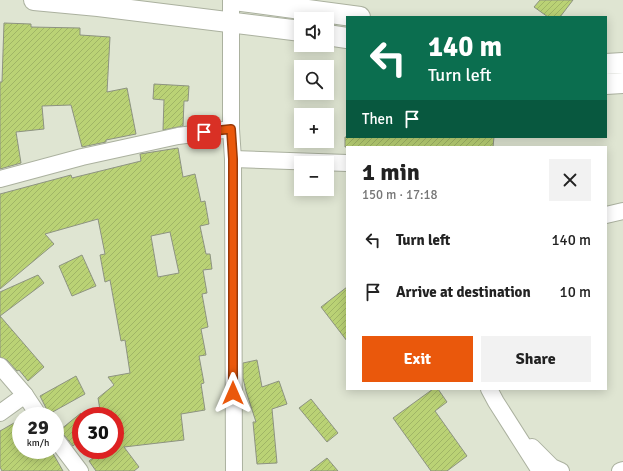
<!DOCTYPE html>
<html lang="en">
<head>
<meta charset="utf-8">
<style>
  :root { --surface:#fff; --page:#f2f2f2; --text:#222; --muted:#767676; --accent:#ea580c }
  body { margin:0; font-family:Signika,sans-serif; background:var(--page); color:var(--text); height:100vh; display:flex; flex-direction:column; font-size:15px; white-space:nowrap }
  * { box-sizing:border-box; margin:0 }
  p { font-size:13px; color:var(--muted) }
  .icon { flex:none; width:22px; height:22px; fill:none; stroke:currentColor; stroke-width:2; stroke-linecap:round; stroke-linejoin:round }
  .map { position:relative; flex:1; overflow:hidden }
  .sheet { position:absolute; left:346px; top:146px; width:261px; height:244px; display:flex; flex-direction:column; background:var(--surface); border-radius:0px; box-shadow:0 2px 10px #0003 }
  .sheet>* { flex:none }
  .top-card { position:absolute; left:346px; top:16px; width:261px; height:122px; border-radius:0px; box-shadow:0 2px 10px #0003; background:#0b6e4f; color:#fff; overflow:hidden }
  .fabs { position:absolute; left:294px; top:12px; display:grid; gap:8px }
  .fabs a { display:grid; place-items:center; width:40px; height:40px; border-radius:0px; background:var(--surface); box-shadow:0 2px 10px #0003; font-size:20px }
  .speed { position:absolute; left:12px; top:407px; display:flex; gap:8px; font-size:20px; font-weight:700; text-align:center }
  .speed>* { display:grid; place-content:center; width:52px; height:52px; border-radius:50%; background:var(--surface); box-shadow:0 2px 10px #0003; line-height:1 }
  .speed small { font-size:10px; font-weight:400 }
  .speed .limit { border:6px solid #d22; background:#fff; color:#111 }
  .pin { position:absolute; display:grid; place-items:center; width:34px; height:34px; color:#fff; margin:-17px; border-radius:8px; box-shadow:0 2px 6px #0006 }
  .me { position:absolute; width:44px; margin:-22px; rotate:0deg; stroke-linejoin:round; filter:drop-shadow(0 0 3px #0008) }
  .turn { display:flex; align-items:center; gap:14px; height:84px; padding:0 16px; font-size:18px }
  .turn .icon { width:52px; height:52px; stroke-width:2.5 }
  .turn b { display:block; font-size:28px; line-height:34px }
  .then { display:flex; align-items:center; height:38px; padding:0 16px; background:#0003; gap:8px; font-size:15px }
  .round { display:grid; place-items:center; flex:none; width:42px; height:42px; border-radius:0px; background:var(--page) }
  .overview { display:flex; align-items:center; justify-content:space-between; height:68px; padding:0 16px }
  h1 { font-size:24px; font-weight:700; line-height:30px }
  .cta { display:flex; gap:8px; margin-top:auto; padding:8px 16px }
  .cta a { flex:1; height:46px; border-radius:0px; background:var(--accent); color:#fff; font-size:16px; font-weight:700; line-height:46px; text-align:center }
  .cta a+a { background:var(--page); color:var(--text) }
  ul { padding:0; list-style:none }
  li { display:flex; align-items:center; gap:12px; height:52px; padding:0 16px }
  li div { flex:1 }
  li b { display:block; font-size:15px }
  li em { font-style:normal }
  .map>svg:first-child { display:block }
  .building { fill:url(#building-hatch); stroke:#8d9381; fill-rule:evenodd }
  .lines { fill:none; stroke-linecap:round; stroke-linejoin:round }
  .minor-casing { stroke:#abb19f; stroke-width:18 }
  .major-casing { stroke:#abb19f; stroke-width:22 }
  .minor { stroke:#fff; stroke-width:16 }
  .major { stroke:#fff; stroke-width:20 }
  .route-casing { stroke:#983908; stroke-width:10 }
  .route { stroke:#ea580c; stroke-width:7 }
</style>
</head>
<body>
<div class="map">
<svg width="623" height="471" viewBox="0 0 623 471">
  <defs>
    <pattern id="building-hatch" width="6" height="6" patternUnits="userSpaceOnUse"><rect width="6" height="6" fill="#bad275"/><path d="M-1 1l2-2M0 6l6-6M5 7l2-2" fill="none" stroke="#a0b566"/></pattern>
  </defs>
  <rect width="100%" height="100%" fill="#dfe5d2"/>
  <g class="building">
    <path d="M540,0H573L560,17H548L534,7Z"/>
    <path d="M4,23L31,24V27L80,28V35L110,37L107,92L127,88L136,134L106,140V142L82,147L71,105L42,106L44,129L16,132L21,163L0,169V82H2Z"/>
    <path d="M154,84L189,86L188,101H184L183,126L163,130L164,100L153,99Z"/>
    <path d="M345,137H494L493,147H345Z"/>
    <path d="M178,148L183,177L195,174L201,202L205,201L209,224L200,226L206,254H210L212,269L203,270L207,293L202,294L208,327L201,329L206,355L199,356L204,383L201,384L205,410L181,414L184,440L124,447L139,467L134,471H96L89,461L103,450H115V435L118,438L115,416H101L98,398L114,385L108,377L130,373L125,340L121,341L110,280L105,282L100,255L105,254L98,219L45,234L54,244L0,289V194L71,175L72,178L141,161L140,154ZM170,232L179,273L158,277L151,236Z"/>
    <path d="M82,255L96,286L72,296L59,266Z"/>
    <path d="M38,275L44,283L0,316L44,367L28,381L19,370L17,371L7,360L0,357V292Z"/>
    <path d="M347,287V341L321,307Z"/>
    <path d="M257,360L262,387L279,381L287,404L272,409L277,463L257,464L253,422H256L246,391L243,378V363Z"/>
    <path d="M76,376L85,394L49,414L40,396Z"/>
    <path d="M433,389H438L447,402L435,411L467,456L447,471H431L393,418Z"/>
    <path d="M311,399L338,433L327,442L299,408Z"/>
    <path d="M81,413V439L73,446L60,430Z"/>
    <path d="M21,419V450H51L63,471H2L0,467V431Z"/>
    <path d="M327,458L338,471H310Z"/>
  </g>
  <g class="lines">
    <g class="minor-casing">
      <g id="minor">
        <path d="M231,0V129L233,159L234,471"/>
        <path d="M233,159L347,163"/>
        <path d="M0,179L82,157L178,136L231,129"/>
        <path d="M606,215L623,211"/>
        <path d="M0,366L25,395L39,416"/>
        <path d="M489,389L496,402L540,471"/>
        <path d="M0,413L25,395"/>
        <path d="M55,438L80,471"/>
        <path d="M532,447L552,467L561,471"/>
        <path d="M620,471L623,470"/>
      </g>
    </g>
    <g class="major-casing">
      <g id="major">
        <path d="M34,0L98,6L301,31"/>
        <path d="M234,0L360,17"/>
        <path d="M327,35L347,38"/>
        <path d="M606,64L623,63"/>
        <path d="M606,84L623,83"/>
      </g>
    </g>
    <use href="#minor" class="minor"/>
    <use href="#major" class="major"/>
  </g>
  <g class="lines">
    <g class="route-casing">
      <path id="route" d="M204,132L231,129L233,159V393"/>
    </g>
    <use href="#route" class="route"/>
  </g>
</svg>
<div class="fabs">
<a><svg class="icon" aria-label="sound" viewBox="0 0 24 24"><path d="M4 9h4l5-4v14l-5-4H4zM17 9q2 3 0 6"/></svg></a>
<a><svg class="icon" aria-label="search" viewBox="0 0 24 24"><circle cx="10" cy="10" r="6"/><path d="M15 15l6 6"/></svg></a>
<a>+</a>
<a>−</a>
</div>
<div class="speed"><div>29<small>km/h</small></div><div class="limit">30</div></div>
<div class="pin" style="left:204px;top:132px;background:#d93025"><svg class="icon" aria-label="arrive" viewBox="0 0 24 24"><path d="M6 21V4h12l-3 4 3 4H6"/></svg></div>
<svg class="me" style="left:233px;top:393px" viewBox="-20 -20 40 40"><path d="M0-17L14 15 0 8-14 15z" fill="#ea580c" stroke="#fff" stroke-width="4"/></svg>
<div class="top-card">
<div class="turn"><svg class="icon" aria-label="left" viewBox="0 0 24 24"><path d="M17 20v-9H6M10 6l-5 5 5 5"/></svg><div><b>140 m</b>Turn left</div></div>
<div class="then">Then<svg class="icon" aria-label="arrive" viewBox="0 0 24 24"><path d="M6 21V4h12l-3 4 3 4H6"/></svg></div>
</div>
<section class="sheet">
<div class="overview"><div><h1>1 min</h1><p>150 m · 17:18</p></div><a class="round"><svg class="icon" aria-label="close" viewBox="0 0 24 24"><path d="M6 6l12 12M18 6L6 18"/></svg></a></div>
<ul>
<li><svg class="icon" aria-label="left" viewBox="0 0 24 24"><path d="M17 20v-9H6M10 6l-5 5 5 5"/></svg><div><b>Turn left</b></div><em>140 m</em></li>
<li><svg class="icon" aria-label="arrive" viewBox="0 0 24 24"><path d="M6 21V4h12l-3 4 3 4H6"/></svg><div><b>Arrive at destination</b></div><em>10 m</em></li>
</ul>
<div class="cta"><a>Exit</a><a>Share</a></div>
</section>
</div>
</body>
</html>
